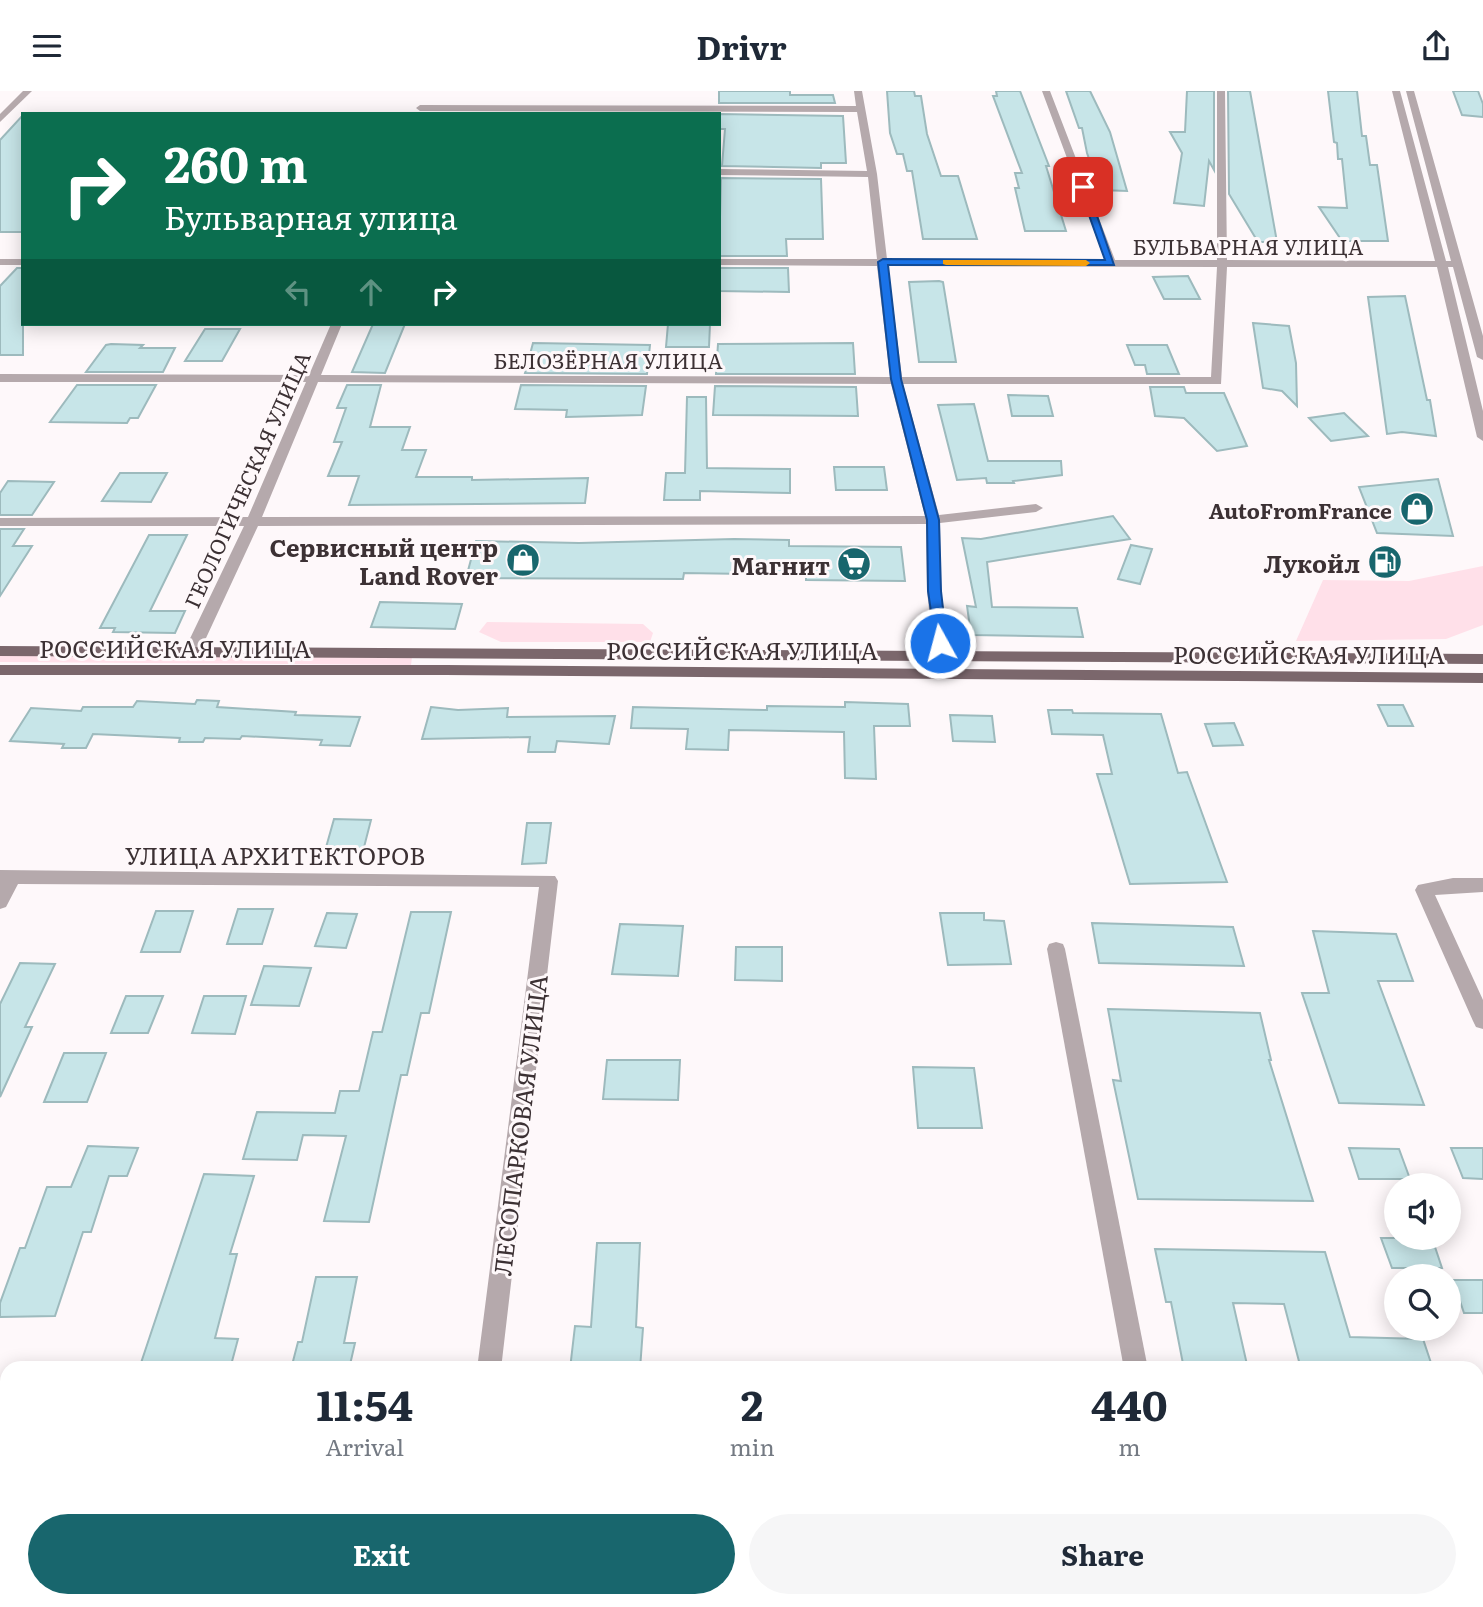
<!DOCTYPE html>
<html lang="en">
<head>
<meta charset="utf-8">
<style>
  :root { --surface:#fff; --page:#f6f6f7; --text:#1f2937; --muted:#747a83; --accent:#18666d }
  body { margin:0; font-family:Literata,serif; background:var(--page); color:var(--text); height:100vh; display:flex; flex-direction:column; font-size:26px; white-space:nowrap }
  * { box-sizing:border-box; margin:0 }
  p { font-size:23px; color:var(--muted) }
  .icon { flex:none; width:38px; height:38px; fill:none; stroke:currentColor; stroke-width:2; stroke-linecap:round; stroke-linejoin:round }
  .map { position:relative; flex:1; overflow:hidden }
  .side { position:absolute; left:0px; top:1270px; width:1484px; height:247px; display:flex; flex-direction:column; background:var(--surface); border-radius:21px 21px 0 0; box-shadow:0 4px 18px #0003 }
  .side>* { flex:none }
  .hud { position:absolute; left:21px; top:21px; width:700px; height:214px; border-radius:0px; box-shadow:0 4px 18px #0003; background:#0b6e4f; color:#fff; overflow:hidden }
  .fabs { position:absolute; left:1384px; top:1082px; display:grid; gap:14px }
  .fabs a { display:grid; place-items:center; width:77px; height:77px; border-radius:50%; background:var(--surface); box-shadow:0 4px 18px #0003; font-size:35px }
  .pin { position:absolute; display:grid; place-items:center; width:60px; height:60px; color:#fff; margin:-30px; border-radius:14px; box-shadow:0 4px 10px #0006 }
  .me { position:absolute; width:77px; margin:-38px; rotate:353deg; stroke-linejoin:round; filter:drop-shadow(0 0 5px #0008) }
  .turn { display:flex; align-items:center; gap:24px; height:147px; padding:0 28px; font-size:32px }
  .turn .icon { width:91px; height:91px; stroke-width:2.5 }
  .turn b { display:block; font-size:49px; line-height:60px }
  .lanes { display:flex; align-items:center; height:66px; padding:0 28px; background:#0003; justify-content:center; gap:35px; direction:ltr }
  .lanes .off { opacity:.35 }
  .eta { display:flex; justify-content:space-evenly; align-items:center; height:119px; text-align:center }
  .eta b { font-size:42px; font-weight:700; line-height:49px }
  .primary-button { display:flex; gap:14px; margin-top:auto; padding:14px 28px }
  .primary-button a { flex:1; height:80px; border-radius:42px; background:var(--accent); color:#fff; font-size:28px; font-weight:700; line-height:80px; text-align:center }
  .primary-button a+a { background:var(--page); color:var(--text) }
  header { display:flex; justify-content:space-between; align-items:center; height:91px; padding:0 28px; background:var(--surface); font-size:32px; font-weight:700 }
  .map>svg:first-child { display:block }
  .green { fill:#ffe0e9 }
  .building { fill:#c7e5e8; stroke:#9dbabd; stroke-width:2 }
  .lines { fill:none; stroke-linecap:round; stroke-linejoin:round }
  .minor { fill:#b5a9ac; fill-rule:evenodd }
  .major { fill:#7b676c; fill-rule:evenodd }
  .route { fill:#1a73e8; stroke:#114b97; stroke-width:2 }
  .slow { fill:#f59e0b }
  .labels { text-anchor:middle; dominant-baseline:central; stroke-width:6; stroke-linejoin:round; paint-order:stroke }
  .far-street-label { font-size:21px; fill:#3c3134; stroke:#fef8fa }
  .far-poi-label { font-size:21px; font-weight:bold; fill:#3c3134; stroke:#fef8fa; text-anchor:end }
  .poi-label { font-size:24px; font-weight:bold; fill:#3c3134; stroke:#fef8fa; text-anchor:end }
  .street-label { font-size:24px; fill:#3c3134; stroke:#fef8fa }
</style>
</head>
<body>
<header><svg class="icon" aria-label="menu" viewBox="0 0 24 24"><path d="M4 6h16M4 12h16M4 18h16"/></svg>Drivr<svg class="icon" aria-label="share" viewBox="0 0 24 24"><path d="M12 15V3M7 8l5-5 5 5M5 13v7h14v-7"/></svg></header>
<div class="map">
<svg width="1483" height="1516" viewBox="0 0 1483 1516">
  <rect width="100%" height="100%" fill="#fef8fa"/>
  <g class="green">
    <path d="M1483,475V534L1446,548L1296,550L1323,489L1409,490Z"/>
    <path d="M487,531L643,533L653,542L650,551H501L479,541Z"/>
    <path d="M0,565L412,566L411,574L0,571Z"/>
  </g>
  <g class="building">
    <path d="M719,0H790V4H833L835,12H719Z"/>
    <path d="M887,0H914L915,5H921L927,43L941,85H958L977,148H923L912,80H907L903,63H897L890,42Z"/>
    <path d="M996,0H1020L1049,75H1046L1066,140H1025L1015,97H1019L1015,82H1022L993,5H997Z"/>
    <path d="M1066,0H1090L1110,41L1127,100L1100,99L1087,62L1082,37H1079Z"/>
    <path d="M1187,0H1214V79L1209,70L1204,115L1174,112L1182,62L1170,41H1185Z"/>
    <path d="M1228,0H1250L1277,151H1258L1229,103Z"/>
    <path d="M1328,0H1357L1362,45H1366L1370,74H1377L1388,150H1342L1319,116L1347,117L1342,68H1338L1337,52L1334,51Z"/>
    <path d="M1453,0H1478L1483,13V26L1462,24Z"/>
    <path d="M719,23L843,25L846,72H821V77L722,75L725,38H719Z"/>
    <path d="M23,24V141H0V49Z"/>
    <path d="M721,87L821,88L823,148H786L787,165H719Z"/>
    <path d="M17,177H23V264H0V195Z"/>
    <path d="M719,177H788L789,201L719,200Z"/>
    <path d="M1188,185L1200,208H1164L1153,186Z"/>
    <path d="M939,190L943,191L956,271H919L909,191Z"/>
    <path d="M1405,205L1427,309H1430L1436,345L1402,341L1387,343L1368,206Z"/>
    <path d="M1253,232L1289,235L1296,272L1297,315L1282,300L1263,297Z"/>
    <path d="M373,233H405L385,282L352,281Z"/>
    <path d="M668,233H710L709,256H666Z"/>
    <path d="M205,238H240L222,270H185Z"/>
    <path d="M533,252L650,254L647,283L525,282Z"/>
    <path d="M853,252L855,283H716L718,253Z"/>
    <path d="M111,253L143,254L140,257H175L163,281H86L106,254Z"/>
    <path d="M1127,254H1167L1179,283H1147L1145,274H1135Z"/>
    <path d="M77,294H156L138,327H130L127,332L50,331Z"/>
    <path d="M347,294H381L370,336H410L402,359H426L416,386H472V389L588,387L585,412L349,414L359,385H328L342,351H334L346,317H337Z"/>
    <path d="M521,294L646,295L642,324L566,326L567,319L515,318Z"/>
    <path d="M715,295L856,296L858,325L713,324Z"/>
    <path d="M1150,296H1184L1186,302H1224L1247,355L1217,360L1184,327L1155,325Z"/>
    <path d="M1008,304L1048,305L1053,325H1012Z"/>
    <path d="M687,306H706L707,377L790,378V402L700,400V409H664L666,382H685Z"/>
    <path d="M974,313L988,370H1061L1062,384L1013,390L1014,392H987L986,387L957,389L938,314Z"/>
    <path d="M1344,322L1368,345L1331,350L1309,327Z"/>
    <path d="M834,376H884L887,399H836Z"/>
    <path d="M120,382H167L151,411L102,410Z"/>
    <path d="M1438,388L1453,445L1377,442L1359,396Z"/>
    <path d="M8,390L54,391L32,424H0V402Z"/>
    <path d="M1113,425L1130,448L987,471L992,516L1077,517L1083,546L971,544L967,515L976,516L962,447L981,448Z"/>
    <path d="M0,438H24L13,455H32L0,505Z"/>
    <path d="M149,444H187L150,520H185L175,542L113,541L115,537H100Z"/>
    <path d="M734,448L789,449V455L901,456L905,490L806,489V484L684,482L683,488L466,487L476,450L579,452Z"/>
    <path d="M1131,454L1152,458L1140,493L1118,488Z"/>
    <path d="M380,511L462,513L455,538L371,536Z"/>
    <path d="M197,609L219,610L217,616L296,621L295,624L360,626L350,655L320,654L322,649L242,645L240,648L205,647L203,651H179L180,647L93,643L86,657H62L64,653L10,650L31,617L81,620L83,616H133L137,610L195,613Z"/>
    <path d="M845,611L908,613L910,635H874L876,688L845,687L844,641L729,639L728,659L686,658L688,638L631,637L633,616L767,619V615L845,616Z"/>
    <path d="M1378,614H1403L1413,635H1388Z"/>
    <path d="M431,616L458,619L508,617L507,626L615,625L609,653L557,650L555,661H528L530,646L422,648Z"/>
    <path d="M1048,619H1072L1073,622L1161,623L1178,682L1187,681L1227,791L1130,793L1097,683H1112L1103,644L1052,643Z"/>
    <path d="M950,624L992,625L995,651L953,650Z"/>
    <path d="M1234,632L1243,654L1213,655L1205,633Z"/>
    <path d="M334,728L371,729L363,760H325Z"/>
    <path d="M527,732H551L546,772L522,773Z"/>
    <path d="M238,818H273L262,853H227Z"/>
    <path d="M156,820H193L180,861H141Z"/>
    <path d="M411,821H451L429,922H421L407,984H401L369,1131L324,1130L346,1045L303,1044L297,1069L243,1068L257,1021L335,1022L340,1000H359L373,941H382Z"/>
    <path d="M327,822L357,823L346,857L315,855Z"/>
    <path d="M940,822H984V829L1004,830L1011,873L948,874Z"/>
    <path d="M1092,832L1233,836L1244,875L1099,872Z"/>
    <path d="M620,833L683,835L678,885L612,883Z"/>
    <path d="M1313,840L1396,843L1413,890H1378L1424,1014L1339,1012L1302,902H1329Z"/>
    <path d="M736,856H782V890L735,889Z"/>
    <path d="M20,872L55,873L25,936H32L0,1006V913Z"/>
    <path d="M264,875L311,877L299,915L251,914Z"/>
    <path d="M126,905H163L148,942H111Z"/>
    <path d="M204,905H246L235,943L192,942Z"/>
    <path d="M1108,918L1260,922L1271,969H1269L1313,1110L1138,1108L1113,989L1121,990Z"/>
    <path d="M64,962H106L87,1011H44Z"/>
    <path d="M607,969H680L678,1009L603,1008Z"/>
    <path d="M913,976L974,977L982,1037H918Z"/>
    <path d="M88,1055L138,1057L127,1085H109L91,1141H83L55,1225L0,1226V1212L20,1157H25L47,1096H71Z"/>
    <path d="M1349,1057L1399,1058L1410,1088H1359Z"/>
    <path d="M1451,1057H1483V1088L1463,1087Z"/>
    <path d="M204,1083L254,1085L230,1163H237L215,1247L238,1248L230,1278H139Z"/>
    <path d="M1381,1147H1432L1442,1177H1392Z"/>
    <path d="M597,1152H640L636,1236L643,1237L640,1278H570L575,1235L591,1236Z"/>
    <path d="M1155,1158L1325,1161L1350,1246L1423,1248L1433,1278H1301L1284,1213L1233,1212L1248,1278H1184L1171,1211H1166Z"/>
    <path d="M316,1186H357L344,1252H355L349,1278H291L298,1251H302Z"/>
    <path d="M1453,1189H1483V1222H1464Z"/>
  </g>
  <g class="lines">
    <g class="minor">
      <path d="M23,0H32L0,31V23Z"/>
      <path d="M854,0H862L877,83L887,168L1105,169L1042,0H1050L1115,169H1217V0H1225L1227,169L1435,170L1392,0H1400L1446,170H1451L1406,0H1414L1483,245V269L1477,266L1453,176H1448L1483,320V350L1477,346L1437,176H1227L1221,293H903L939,424L1036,413L1043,417L1036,421L940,432L941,500L950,563L942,568L934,563L927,500L926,433L258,435L200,560L192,565L184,560L244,435H0V427L248,426L306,291H0V283L309,284L331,233H342L321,284L890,286L877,175L719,174V168H877L868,86L719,84V78L867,80L857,21L420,20L416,17L420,14L856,15ZM888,175L1217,176L1211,286H902ZM318,291L891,293L925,425L262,426Z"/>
      <rect x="0" y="168" width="23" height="6"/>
      <path d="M0,779L555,785L558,790L501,1278H477L539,796L18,793L6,816L0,818Z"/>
      <path d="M1453,787H1483V801L1435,804L1483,909V938L1476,936L1473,930L1415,799L1418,794Z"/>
      <path d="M1056,851L1063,853L1065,858L1148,1278H1124L1047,858L1049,853Z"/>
      <path d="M7,1349V1373L0,1374V1350Z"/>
      <rect x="1477" y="1364" width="6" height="24"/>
      <path d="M447,1510H473L472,1516H446Z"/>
    </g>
    <g class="major">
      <path d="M0,555L1483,563V573L0,565Z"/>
      <path d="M0,574H445L1483,582V592L445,584H0Z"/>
    </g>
  </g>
  <path class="route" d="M1083,93L1087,96L1114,174H888L901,288L939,429L941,500L947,552L940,557L936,555L928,500L927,429L891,288L878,171L883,168L1105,169L1079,96Z"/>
  <path class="slow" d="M943,169H1086L1090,172L1086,175L946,174L943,173Z"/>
  <defs>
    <g id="shop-disc" transform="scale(1.75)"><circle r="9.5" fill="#18666d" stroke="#fef8fa"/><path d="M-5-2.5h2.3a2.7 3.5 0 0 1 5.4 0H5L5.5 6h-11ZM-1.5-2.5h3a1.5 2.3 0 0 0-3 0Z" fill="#fff"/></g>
    <g id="fuel-disc" transform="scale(1.75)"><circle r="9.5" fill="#18666d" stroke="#fef8fa"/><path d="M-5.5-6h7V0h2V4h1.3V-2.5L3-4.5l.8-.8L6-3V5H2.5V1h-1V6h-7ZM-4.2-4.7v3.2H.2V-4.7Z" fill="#fff"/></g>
    <g id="supermarket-disc" transform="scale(1.75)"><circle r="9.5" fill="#18666d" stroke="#fef8fa"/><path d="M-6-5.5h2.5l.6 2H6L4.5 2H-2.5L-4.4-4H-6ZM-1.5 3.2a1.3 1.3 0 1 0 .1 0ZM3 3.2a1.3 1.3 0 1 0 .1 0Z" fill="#fff"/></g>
  </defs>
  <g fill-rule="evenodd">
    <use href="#shop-disc" x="1417" y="418"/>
    <use href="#shop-disc" x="523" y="469"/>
    <use href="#fuel-disc" x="1385" y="471"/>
    <use href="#supermarket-disc" x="854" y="473"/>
  </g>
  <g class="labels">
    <g class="far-street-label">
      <text x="1248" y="154">БУЛЬВАРНАЯ УЛИЦА</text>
      <text x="608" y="268">БЕЛОЗЁРНАЯ УЛИЦА</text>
      <text transform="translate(246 388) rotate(-66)">ГЕОЛОГИЧЕСКАЯ УЛИЦА</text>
    </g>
    <g class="far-poi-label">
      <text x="1392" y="418">AutoFromFrance</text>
    </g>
    <g class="poi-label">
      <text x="498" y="455">Сервисный центр<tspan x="498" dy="28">Land Rover</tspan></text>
      <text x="1360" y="471">Лукойл</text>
      <text x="830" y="473">Магнит</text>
    </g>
    <g class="street-label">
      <text x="175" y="556">РОССИЙСКАЯ УЛИЦА</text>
      <text x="742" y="558">РОССИЙСКАЯ УЛИЦА</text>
      <text x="1309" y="562">РОССИЙСКАЯ УЛИЦА</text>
      <text x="275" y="763">УЛИЦА АРХИТЕКТОРОВ</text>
      <text transform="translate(519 1034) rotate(-83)">ЛЕСОПАРКОВАЯ УЛИЦА</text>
    </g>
  </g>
</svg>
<div class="fabs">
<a><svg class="icon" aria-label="sound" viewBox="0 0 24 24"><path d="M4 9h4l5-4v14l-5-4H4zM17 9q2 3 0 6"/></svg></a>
<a><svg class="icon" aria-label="search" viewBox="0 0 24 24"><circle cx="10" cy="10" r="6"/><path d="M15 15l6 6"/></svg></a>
</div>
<div class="pin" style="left:1083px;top:96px;background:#d93025"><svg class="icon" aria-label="arrive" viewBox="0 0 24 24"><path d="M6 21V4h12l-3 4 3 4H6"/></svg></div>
<svg class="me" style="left:940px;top:552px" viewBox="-20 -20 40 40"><circle r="17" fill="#1a73e8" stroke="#fff" stroke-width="3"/><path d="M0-11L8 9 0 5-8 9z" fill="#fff"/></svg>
<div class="hud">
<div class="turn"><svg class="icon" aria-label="right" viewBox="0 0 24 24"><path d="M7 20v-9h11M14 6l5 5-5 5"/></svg><div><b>260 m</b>Бульварная улица</div></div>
<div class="lanes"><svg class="icon off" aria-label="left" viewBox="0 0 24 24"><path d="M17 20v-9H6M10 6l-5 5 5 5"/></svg><svg class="icon off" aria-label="ahead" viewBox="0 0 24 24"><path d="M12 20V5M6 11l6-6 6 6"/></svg><svg class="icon" aria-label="right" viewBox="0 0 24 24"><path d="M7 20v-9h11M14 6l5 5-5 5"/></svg></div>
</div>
<section class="side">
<div class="eta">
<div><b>11:54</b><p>Arrival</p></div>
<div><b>2</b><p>min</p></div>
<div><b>440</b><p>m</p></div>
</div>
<div class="primary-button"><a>Exit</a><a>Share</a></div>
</section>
</div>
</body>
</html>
